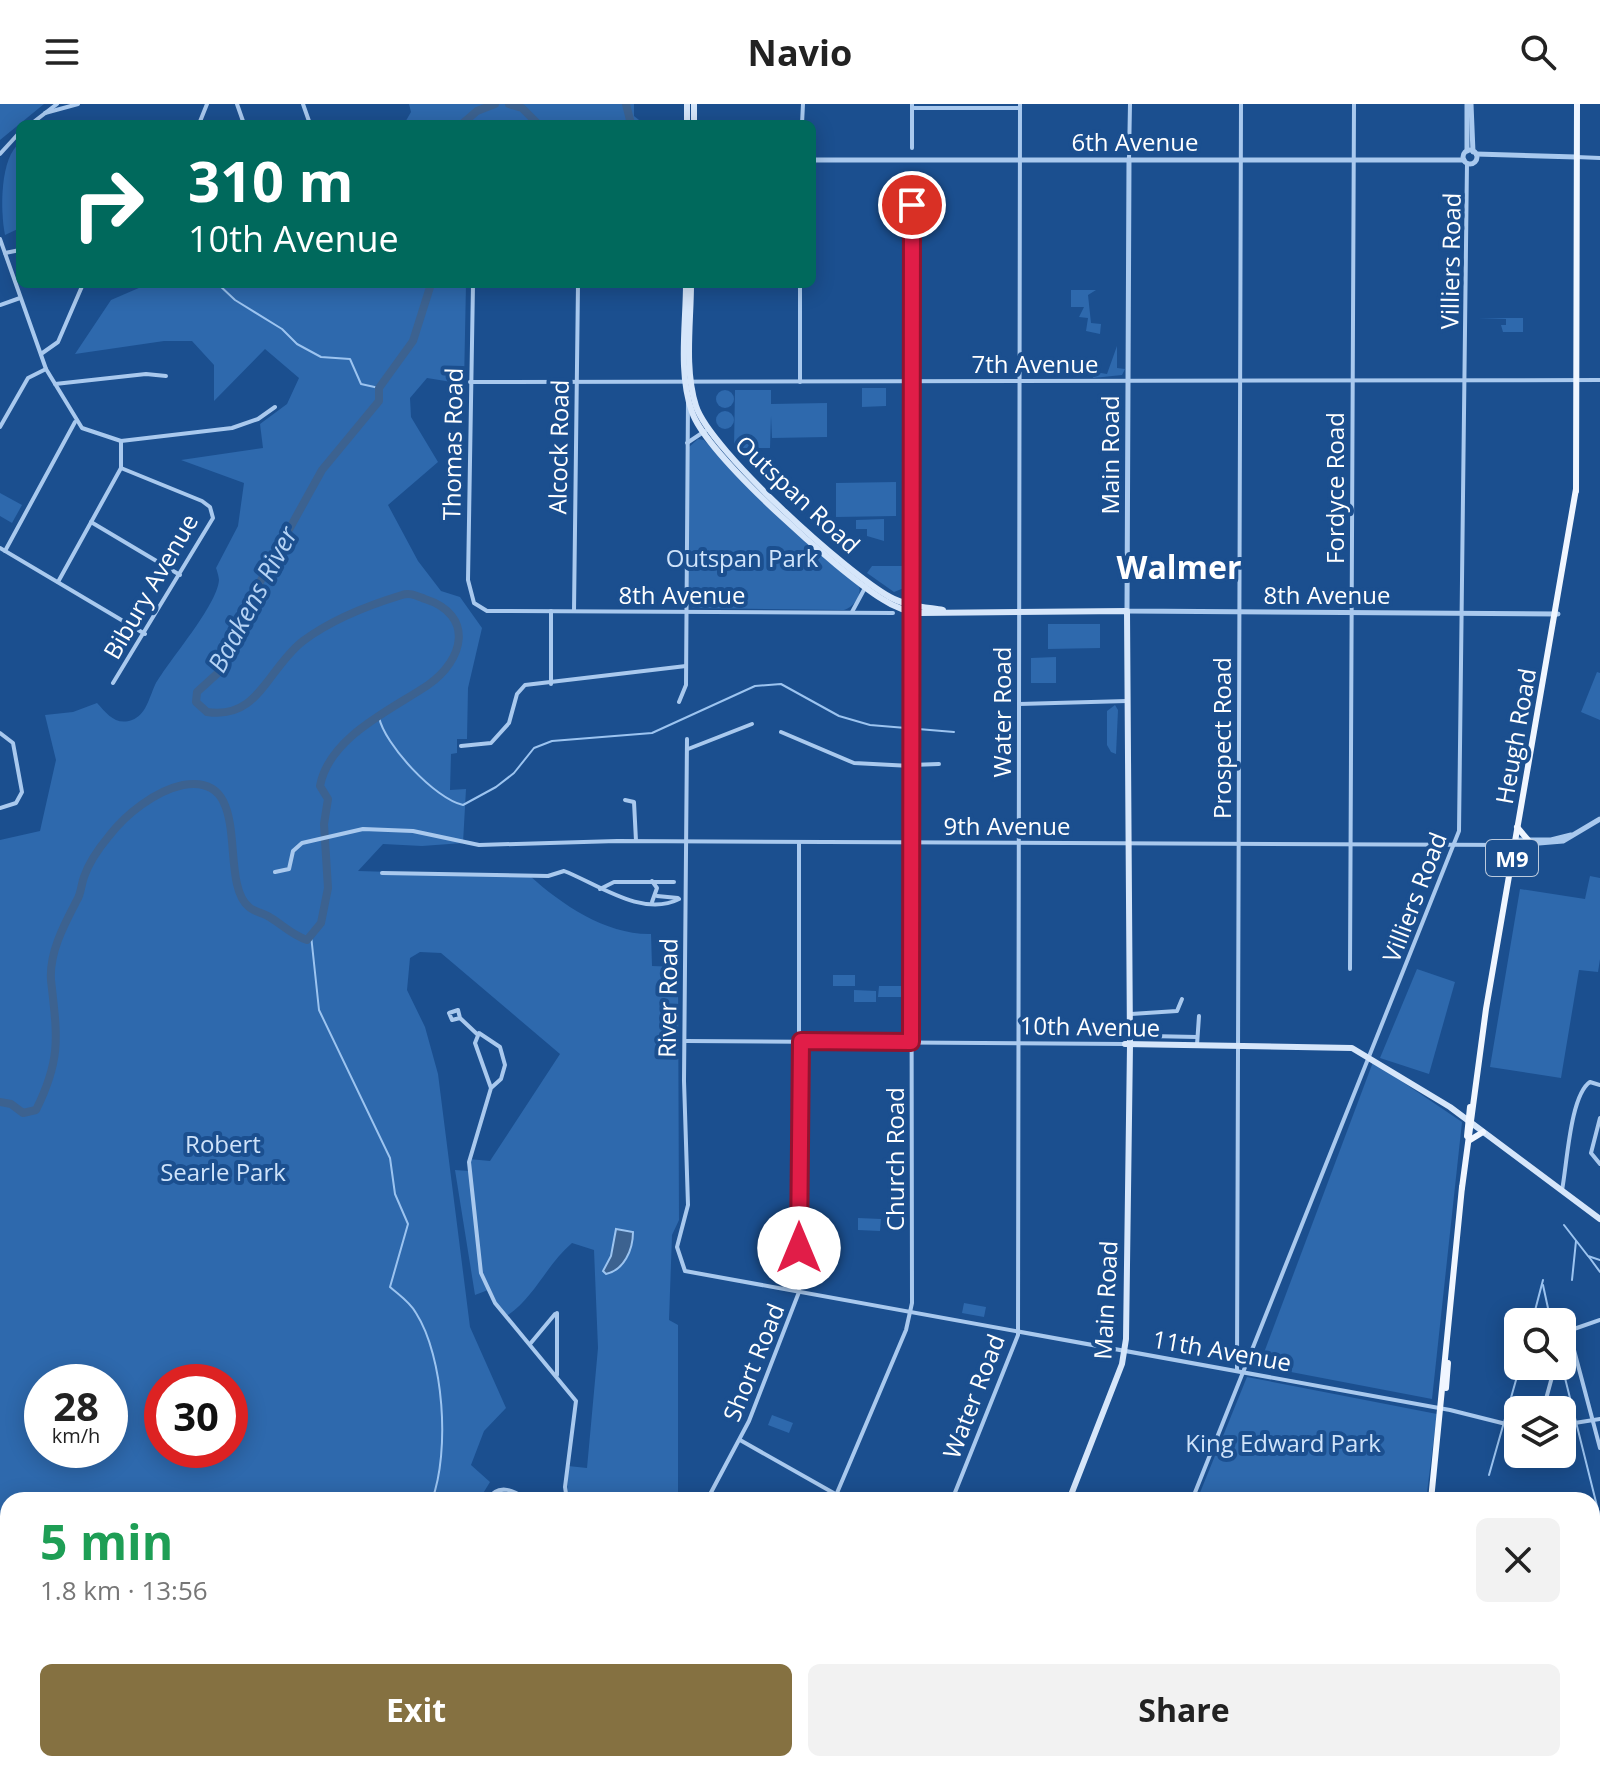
<!DOCTYPE html>
<html lang="en">
<head>
<meta charset="utf-8">
<style>
  :root { --surface:#fff; --page:#f2f2f2; --text:#222; --muted:#767676; --accent:#857141 }
  body { margin:0; font-family:"Open Sans",sans-serif; background:var(--page); color:var(--text); height:100vh; display:flex; flex-direction:column; font-size:30px; white-space:nowrap }
  * { box-sizing:border-box; margin:0 }
  p { font-size:26px; color:var(--muted) }
  .icon { flex:none; width:44px; height:44px; fill:none; stroke:currentColor; stroke-width:2; stroke-linecap:round; stroke-linejoin:round }
  .map { position:relative; flex:1; overflow:hidden }
  .details { position:absolute; left:0px; top:1388px; width:1600px; height:280px; display:flex; flex-direction:column; background:var(--surface); border-radius:24px 24px 0 0; box-shadow:0 4px 20px #0003 }
  .details>* { flex:none }
  .hud { position:absolute; left:16px; top:16px; width:800px; height:168px; border-radius:12px; box-shadow:0 4px 20px #0003; background:#00695c; color:#fff; overflow:hidden }
  .fabs { position:absolute; left:1504px; top:1204px; display:grid; gap:16px }
  .fabs a { display:grid; place-items:center; width:72px; height:72px; border-radius:12px; background:var(--surface); box-shadow:0 4px 20px #0003; font-size:40px }
  .speed { position:absolute; left:24px; top:1260px; display:flex; gap:16px; font-size:40px; font-weight:700; text-align:center }
  .speed>* { display:grid; place-content:center; width:104px; height:104px; border-radius:50%; background:var(--surface); box-shadow:0 4px 20px #0003; line-height:1 }
  .speed small { font-size:20px; font-weight:400 }
  .speed .limit { border:12px solid #d22; background:#fff; color:#111 }
  .pin { position:absolute; display:grid; place-items:center; width:68px; height:68px; color:#fff; margin:-34px; border:4px solid #fff; border-radius:50%; box-shadow:0 2px 8px #0007 }
  .me { position:absolute; width:88px; margin:-44px; rotate:0deg; stroke-linejoin:round; filter:drop-shadow(0 0 6px #0008) }
  .turn { display:flex; align-items:center; gap:28px; height:168px; padding:0 40px; font-size:36px }
  .turn .icon { width:104px; height:104px; stroke-width:2.5 }
  .turn b { display:block; font-size:56px; line-height:68px }
  .round { display:grid; place-items:center; flex:none; width:84px; height:84px; border-radius:12px; background:var(--page) }
  .head { display:flex; align-items:center; justify-content:space-between; height:136px; padding:0 40px }
  h1 { font-size:48px; font-weight:700; line-height:60px; color:#1e9e55 }
  .action { display:flex; gap:16px; margin-top:auto; padding:16px 40px }
  .action a { flex:1; height:92px; border-radius:12px; background:var(--accent); color:#fff; font-size:32px; font-weight:700; line-height:92px; text-align:center }
  .action a+a { background:var(--page); color:var(--text) }
  header { display:flex; justify-content:space-between; align-items:center; height:104px; padding:0 40px; background:var(--surface); font-size:36px; font-weight:700 }
  .map>svg:first-child { display:block }
  .green { fill:#2e69ad; fill-rule:evenodd }
  .water { fill:#3c6290; stroke:#9cc4f0; stroke-width:2 }
  .lines { fill:none; stroke-linecap:round; stroke-linejoin:round }
  .stream { stroke:#9cc4f0; stroke-width:2 }
  .river { stroke:#3c6290; stroke-width:8 }
  .minor { stroke:#a9c9ee; stroke-width:4 }
  .tertiary { stroke:#a9c9ee; stroke-width:5 }
  .secondary { stroke:#d6e6fa; stroke-width:6 }
  .primary { stroke:#f0f6ff; stroke-width:6 }
  .route-casing { stroke:#92132f; stroke-width:20 }
  .route { stroke:#e11d48; stroke-width:14 }
  .labels { text-anchor:middle; dominant-baseline:central; stroke-width:8; stroke-linejoin:round; paint-order:stroke }
  .shield { fill:#1b4f8f; stroke:#bbcadd; stroke-width:2 }
  .shield-label { font-size:22px; font-weight:bold; fill:#fff }
  .street-label { font-size:24px; fill:#fff; stroke:#1b4f8f }
  .park-label { font-size:24px; fill:#cfe3fa; stroke:#1b4f8f }
  .water-label { font-size:26px; font-style:italic; fill:#b5d3f5; stroke:#1b4f8f }
  .district-label { font-size:32px; font-weight:bold; fill:#fff; stroke:#1b4f8f }
</style>
</head>
<body>
<header><svg class="icon" aria-label="menu" viewBox="0 0 24 24"><path d="M4 6h16M4 12h16M4 18h16"/></svg>Navio<svg class="icon" aria-label="search" viewBox="0 0 24 24"><circle cx="10" cy="10" r="6"/><path d="M15 15l6 6"/></svg></header>
<div class="map">
<svg width="1600" height="1668" viewBox="0 0 1600 1668">
  <rect width="100%" height="100%" fill="#1b4f8f"/>
  <g class="green">
    <path d="M0,0H44L0,36Z"/>
    <path d="M409,0H634V12L644,20H404L411,8Z"/>
    <path d="M20,39V124L5,131C0,106 0,53 20,39Z"/>
    <path d="M148,180H466L464,280L427,274L410,294L411,313L438,358L388,401L418,457L441,487L460,493L482,524L468,584L467,635H457V649L451,650L450,686L466,685L463,739L422,742L383,740L358,767L530,772C562,801 607,831 651,830L652,862L678,863L679,1116L672,1131L669,1216L678,1221V1394L682,1396H567L568,1362L587,1364L598,1244L594,1146L572,1139C546,1161 534,1195 505,1213L488,1186L475,1191L455,1066L469,1067V1055L490,1057L560,950L441,849L420,848L410,854L407,886L425,923L438,970L470,1223L506,1304L484,1327L471,1361L490,1378L479,1396H8V1462L0,1464V736L40,727L56,656L45,611L73,608L97,599C107,610 116,622 132,616C146,611 149,594 155,581C169,556 217,502 219,476C219,474 217,466 216,464L238,422L244,379L181,356L263,344L260,320L287,300L299,274L265,245L214,297V261L192,237H164L75,250L111,196ZM42,1278H110V1346H42ZM162,1278H230V1346H162Z"/>
    <path d="M1071,186H1096L1088,191L1091,219L1101,220L1100,230L1086,227L1088,214L1079,213L1084,203H1071Z"/>
    <path d="M1478,214H1523V228H1503L1501,221H1506V215Z"/>
    <path d="M1117,242V264L1125,265L1122,271L1093,274L1095,268L1107,270Z"/>
    <path d="M862,284H886V302L862,303Z"/>
    <circle cx="725" cy="295" r="9"/>
    <path d="M735,286H771V300L827,299V333L772,334L771,312L770,344H734Z"/>
    <circle cx="725" cy="316" r="9"/>
    <path d="M698,335L704,336L755,390L859,482C862,491 854,503 844,506L693,504L689,499V343Z"/>
    <path d="M896,378V412L836,413V379Z"/>
    <path d="M0,389L22,401L12,419L0,412Z"/>
    <path d="M884,415V437L867,432V425H856V416Z"/>
    <path d="M872,462H904V484L894,488L867,469Z"/>
    <path d="M1048,520H1100V544L1048,545Z"/>
    <path d="M1056,553V579H1031V554Z"/>
    <path d="M1597,568L1600,569V616L1581,608Z"/>
    <path d="M1115,601L1118,606L1116,650L1111,648L1107,641V607Z"/>
    <path d="M1590,772L1600,774V855L1598,868L1579,866L1561,974L1490,963L1520,785L1585,795Z"/>
    <path d="M1417,865L1455,878L1429,970L1380,954Z"/>
    <rect x="833" y="871" width="22" height="11"/>
    <path d="M879,882H901V893H878Z"/>
    <path d="M854,886L876,887V898H854Z"/>
    <path d="M1373,958L1462,1018L1432,1295L1259,1262Z"/>
    <path d="M858,1114L881,1115L880,1127L858,1126Z"/>
    <path d="M964,1199L986,1203L984,1213L962,1209Z"/>
    <path d="M1247,1273L1437,1310L1426,1396H1197Z"/>
    <path d="M772,1311L793,1319L789,1329L768,1321Z"/>
    <path d="M1592,1489L1600,1490V1668H1474L1475,1660H1592Z"/>
    <path d="M144,1660H316L311,1668H139Z"/>
  </g>
  <path class="water" d="M616,1125L633,1128C633,1146 624,1166 606,1170L603,1167L611,1152Z"/>
  <g class="lines">
    <g class="stream">
      <path d="M218,180L235,196L282,225L297,240L321,253L350,255L361,280L379,284"/>
      <path d="M379,613C384,640 435,695 463,701L496,683L514,669L534,644L552,637L652,629L755,582L781,580L839,612L870,621L954,628"/>
      <path d="M311,831L319,906L390,1054L395,1090L408,1120L390,1183C399,1191 410,1198 416,1209C444,1253 450,1347 432,1396"/>
      <path d="M1564,1121L1588,1152L1600,1156"/>
      <path d="M1589,1153L1600,1168"/>
      <path d="M1572,1176L1576,1137"/>
      <path d="M1543,1181L1551,1218"/>
      <path d="M1532,1218L1543,1176"/>
      <path d="M1562,1262L1600,1414"/>
      <path d="M1489,1371L1520,1262"/>
      <path d="M266,1660L268,1668"/>
    </g>
    <g class="river">
      <path d="M509,0L522,4L538,20"/>
      <path d="M626,0L631,20"/>
      <path d="M462,20L477,7L495,0"/>
      <path d="M0,998L11,1000L23,1009L36,1006C62,954 57,931 51,876C49,848 65,819 77,796C81,790 81,781 84,773C89,758 99,744 109,732C126,710 155,687 183,681C255,668 217,777 249,803C254,808 265,809 271,814C284,822 292,831 307,836L321,819L328,784L324,720L328,695L320,682C329,633 391,606 428,581C464,556 475,511 425,495C417,492 410,488 402,491C369,501 331,516 303,537C267,565 259,616 207,608L196,598L197,588L219,568L245,505L322,366L379,297V284L413,237L431,180"/>
    </g>
    <g class="minor">
      <path d="M237,0L244,20"/>
      <path d="M303,0L310,20"/>
      <path d="M912,4H1020"/>
      <path d="M45,9L78,0"/>
      <path d="M31,20L57,0"/>
      <path d="M199,20L207,0"/>
      <path d="M802,20L803,0"/>
      <path d="M912,44V0"/>
      <path d="M0,50L20,28"/>
      <path d="M1576,53L1600,54"/>
      <path d="M1129,55L1130,0"/>
      <path d="M0,135L46,265L82,324L121,337L232,324L258,315L275,303"/>
      <path d="M5,149L20,146"/>
      <path d="M473,180L468,476L474,499L487,507H511L893,509"/>
      <path d="M800,180V278"/>
      <path d="M0,201L20,194"/>
      <path d="M41,250L58,238L83,180"/>
      <path d="M470,278L1600,276"/>
      <path d="M55,280L146,270L166,272"/>
      <path d="M0,323L28,274L46,265"/>
      <path d="M687,339L705,327"/>
      <path d="M91,418L180,471"/>
      <path d="M0,444L145,530"/>
      <path d="M5,447L75,318"/>
      <path d="M58,478L121,364V337"/>
      <path d="M911,500L912,75"/>
      <path d="M574,507L578,180"/>
      <path d="M852,508L866,482"/>
      <path d="M113,579L213,414L210,403L202,397L121,364"/>
      <path d="M551,580V507"/>
      <path d="M679,598L686,581L688,297"/>
      <path d="M1019,600L1127,597"/>
      <path d="M781,628L854,659L911,662"/>
      <path d="M0,629L13,639L22,688L16,699L0,704"/>
      <path d="M687,635L684,977L688,1101L677,1143L685,1167L1450,1306L1518,1323"/>
      <path d="M461,642L491,639L509,619L517,590L525,581L686,562"/>
      <path d="M688,645L752,620"/>
      <path d="M911,661L939,660"/>
      <path d="M625,696L634,698L636,737"/>
      <path d="M275,768L289,765L293,747L302,739L363,725L413,727L479,741L617,737L1514,741"/>
      <path d="M382,769L548,772L564,767C596,779 642,814 679,795"/>
      <path d="M600,785L614,778H674"/>
      <path d="M657,792L678,794"/>
      <path d="M652,798L657,784L652,777"/>
      <path d="M1350,865L1354,0"/>
      <path d="M1131,910L1177,907L1182,895"/>
      <path d="M460,914L452,916L449,909L458,906L460,914L477,930"/>
      <path d="M1149,932L1197,933"/>
      <path d="M686,937L1125,940"/>
      <path d="M1197,941L1199,912"/>
      <path d="M491,984L475,939L479,929L500,943L505,961L501,975L491,984L469,1058L481,1169L495,1199L576,1297L565,1383L567,1396"/>
      <path d="M1600,1014L1591,1049L1600,1060"/>
      <path d="M1562,1086C1567,1062 1570,991 1590,978L1600,981"/>
      <path d="M557,1209V1271"/>
      <path d="M1567,1224L1571,1226L1570,1231L1565,1229Z"/>
      <path d="M1571,1226L1600,1216"/>
      <path d="M1570,1231L1600,1344"/>
      <path d="M530,1240L555,1210"/>
      <path d="M1237,1267L1241,0"/>
      <path d="M1543,1306L1555,1262"/>
      <path d="M1562,1321L1600,1315"/>
      <path d="M740,1336L846,1396"/>
      <path d="M487,1396C499,1378 514,1387 529,1396"/>
      <path d="M707,1396L749,1317L799,1188V740"/>
      <path d="M834,1396L906,1226L912,1199L911,509"/>
      <path d="M952,1396L1018,1231L1020,0"/>
      <path d="M1192,1396L1459,727L1467,59"/>
      <path d="M398,1660L413,1668"/>
      <path d="M855,1660L869,1668"/>
      <path d="M1214,1660L1235,1668"/>
      <path d="M552,1668L557,1660"/>
      <path d="M681,1668L686,1660"/>
      <path d="M804,1668L809,1660"/>
      <path d="M1057,1668L1062,1660"/>
      <path d="M1139,1668L1143,1660"/>
      <path d="M1355,1668L1358,1660"/>
    </g>
    <g class="tertiary">
      <path d="M1467,0V47"/>
      <path d="M1471,0L1473,48"/>
      <circle cx="1470" cy="53" r="7"/>
      <path d="M1476,50L1576,53"/>
      <path d="M1129,55L1127,507L1558,510"/>
      <path d="M812,56H1464"/>
      <path d="M1515,736H1551L1571,731"/>
      <path d="M1514,741L1563,737L1600,715"/>
    </g>
    <g class="secondary">
      <path d="M687,0V20"/>
      <path d="M694,0V20"/>
      <path d="M686,180C686,220 678,269 692,308C707,352 839,468 882,495C894,503 907,508 921,509L1127,507L1130,941L1126,1235L1122,1260L1069,1396"/>
      <path d="M691,180C691,218 684,265 696,302C710,346 848,470 890,493C906,502 925,503 943,506"/>
      <path d="M1125,940L1352,944L1450,1003L1600,1115"/>
      <path d="M928,1668L932,1660"/>
    </g>
    <g class="primary">
      <path d="M1576,387L1577,0"/>
      <path d="M1517,723L1528,736"/>
      <path d="M1467,1032L1470,1003"/>
      <path d="M1470,1036L1483,1028"/>
      <path d="M1462,1084L1486,905L1576,385"/>
      <path d="M1446,1284L1448,1259"/>
      <path d="M1431,1396L1462,1083"/>
      <path d="M1396,1668L1397,1660"/>
    </g>
  </g>
  <g class="lines">
    <g class="route-casing">
      <path id="route" d="M799,1144L801,937L911,938L912,101"/>
    </g>
    <use href="#route" class="route"/>
  </g>
  <g class="labels">
    <rect class="shield" x="1486" y="736" width="52" height="36" rx="6"/>
    <g class="shield-label">
      <text x="1512" y="754">M9</text>
    </g>
    <g class="street-label">
      <text x="1135" y="37">6th Avenue</text>
      <text transform="translate(1450 157) rotate(-89)">Villiers Road</text>
      <text x="1035" y="259">7th Avenue</text>
      <text transform="translate(452 340) rotate(-89)">Thomas Road</text>
      <text transform="translate(558 343) rotate(-89)">Alcock Road</text>
      <text transform="translate(1109 351) rotate(-90)">Main Road</text>
      <text transform="translate(1334 384) rotate(-90)">Fordyce Road</text>
      <text transform="translate(798 390) rotate(43)">Outspan Road</text>
      <text transform="translate(150 482) rotate(-60)">Bibury Avenue</text>
      <text x="682" y="490">8th Avenue</text>
      <text x="1327" y="490">8th Avenue</text>
      <text transform="translate(1001 608) rotate(-90)">Water Road</text>
      <text transform="translate(1515 632) rotate(-80)">Heugh Road</text>
      <text transform="translate(1221 634) rotate(-90)">Prospect Road</text>
      <text x="1007" y="721">9th Avenue</text>
      <text transform="translate(1414 793) rotate(-69)">Villiers Road</text>
      <text transform="translate(667 894) rotate(-89)">River Road</text>
      <text transform="translate(1090 922) rotate(1)">10th Avenue</text>
      <text transform="translate(894 1055) rotate(-90)">Church Road</text>
      <text transform="translate(1105 1196) rotate(-87)">Main Road</text>
      <text transform="translate(1222 1246) rotate(10)">11th Avenue</text>
      <text transform="translate(753 1258) rotate(-68)">Short Road</text>
      <text transform="translate(973 1292) rotate(-69)">Water Road</text>
    </g>
    <g class="park-label">
      <text x="742" y="453">Outspan Park</text>
      <text x="223" y="1039">Robert<tspan x="223" dy="28">Searle Park</tspan></text>
      <text x="1283" y="1338">King Edward Park</text>
    </g>
    <g class="water-label">
      <text transform="translate(252 495) rotate(-62)">Baakens River</text>
    </g>
    <g class="district-label">
      <text x="1179" y="462">Walmer</text>
    </g>
  </g>
</svg>
<div class="fabs">
<a><svg class="icon" aria-label="search" viewBox="0 0 24 24"><circle cx="10" cy="10" r="6"/><path d="M15 15l6 6"/></svg></a>
<a><svg class="icon" aria-label="layers" viewBox="0 0 24 24"><path d="M12 4l9 5-9 5-9-5zM3 14l9 5 9-5"/></svg></a>
</div>
<div class="speed"><div>28<small>km/h</small></div><div class="limit">30</div></div>
<div class="pin" style="left:912px;top:101px;background:#d93025"><svg class="icon" aria-label="arrive" viewBox="0 0 24 24"><path d="M6 21V4h12l-3 4 3 4H6"/></svg></div>
<svg class="me" style="left:799px;top:1144px" viewBox="-20 -20 40 40"><circle r="19" fill="#fff"/><path d="M0-13L10 11 0 6-10 11z" fill="#e11d48"/></svg>
<div class="hud">
<div class="turn"><svg class="icon" aria-label="right" viewBox="0 0 24 24"><path d="M7 20v-9h11M14 6l5 5-5 5"/></svg><div><b>310 m</b>10th Avenue</div></div>
</div>
<section class="details">
<div class="head"><div><h1>5 min</h1><p>1.8 km · 13:56</p></div><a class="round"><svg class="icon" aria-label="close" viewBox="0 0 24 24"><path d="M6 6l12 12M18 6L6 18"/></svg></a></div>
<div class="action"><a>Exit</a><a>Share</a></div>
</section>
</div>
</body>
</html>
